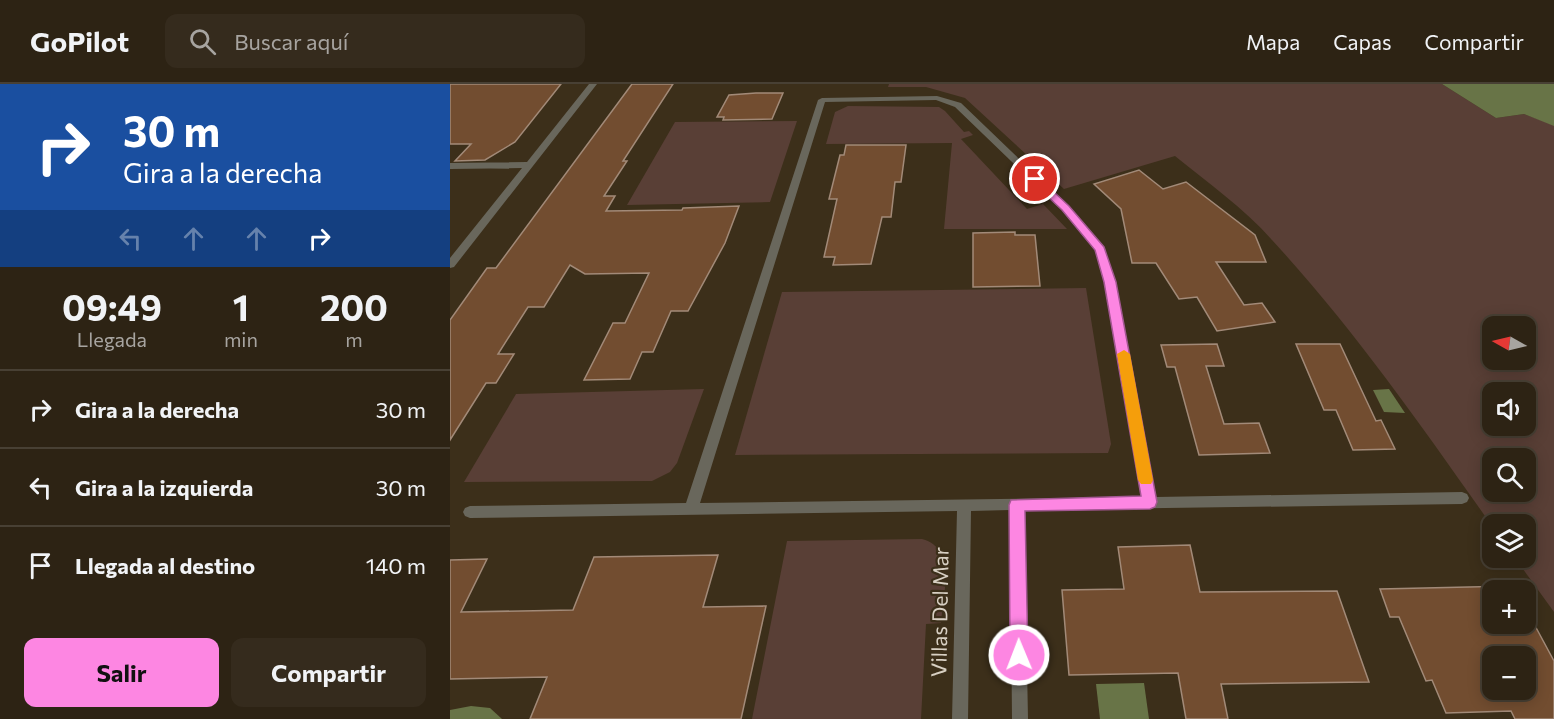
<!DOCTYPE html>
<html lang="es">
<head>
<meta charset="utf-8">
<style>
  :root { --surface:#2d2314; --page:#352b1d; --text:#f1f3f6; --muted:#a7a4a0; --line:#484034; --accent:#fd86e2 }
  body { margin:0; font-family:Commissioner,sans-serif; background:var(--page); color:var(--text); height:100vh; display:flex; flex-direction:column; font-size:22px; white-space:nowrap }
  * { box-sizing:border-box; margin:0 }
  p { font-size:20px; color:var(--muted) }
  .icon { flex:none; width:33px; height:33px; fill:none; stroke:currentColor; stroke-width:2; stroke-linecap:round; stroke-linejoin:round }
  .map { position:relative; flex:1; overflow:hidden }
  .sheet { display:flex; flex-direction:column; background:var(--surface); width:450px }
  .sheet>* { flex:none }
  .banner { background:#1a4fa0; color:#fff; overflow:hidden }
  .needle { width:39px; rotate:278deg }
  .buttons { position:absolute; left:1032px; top:232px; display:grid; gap:12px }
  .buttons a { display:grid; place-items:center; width:54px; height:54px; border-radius:12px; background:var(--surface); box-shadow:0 3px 15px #0003,0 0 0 2px var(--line); font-size:30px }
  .pin { position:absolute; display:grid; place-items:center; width:51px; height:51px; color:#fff; margin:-26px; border:3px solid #fff; border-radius:50%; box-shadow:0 2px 6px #0007 }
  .me { position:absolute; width:66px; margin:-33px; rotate:359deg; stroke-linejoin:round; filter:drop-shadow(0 0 4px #0008) }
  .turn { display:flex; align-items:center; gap:21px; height:126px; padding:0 24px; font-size:27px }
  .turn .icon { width:78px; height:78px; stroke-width:2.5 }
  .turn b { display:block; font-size:42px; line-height:51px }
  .lanes { display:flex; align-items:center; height:57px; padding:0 24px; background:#0003; justify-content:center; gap:30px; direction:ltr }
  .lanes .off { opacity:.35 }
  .eta { display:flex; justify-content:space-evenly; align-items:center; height:102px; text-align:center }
  .eta b { font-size:36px; font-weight:700; line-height:42px }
  .cta { display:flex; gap:12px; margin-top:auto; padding:12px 24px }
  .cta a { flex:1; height:69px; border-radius:12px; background:var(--accent); color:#111; font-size:24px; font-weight:700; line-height:69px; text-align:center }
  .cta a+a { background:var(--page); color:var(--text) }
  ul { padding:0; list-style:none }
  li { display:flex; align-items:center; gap:18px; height:78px; padding:0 24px; border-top:2px solid var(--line) }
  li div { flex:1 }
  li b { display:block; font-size:22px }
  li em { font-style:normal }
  header { display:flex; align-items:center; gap:36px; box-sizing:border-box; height:84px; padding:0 30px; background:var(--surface); border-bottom:2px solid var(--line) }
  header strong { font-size:28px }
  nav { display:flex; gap:33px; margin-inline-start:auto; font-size:21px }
  .search { width:420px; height:54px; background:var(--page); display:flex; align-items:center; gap:15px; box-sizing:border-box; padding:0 21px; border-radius:12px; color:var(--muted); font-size:22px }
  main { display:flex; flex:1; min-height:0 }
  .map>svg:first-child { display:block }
  .green { fill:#593f36; fill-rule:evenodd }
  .water { fill:#687447 }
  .building { fill:#724d30; stroke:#a28a78; stroke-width:1.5; fill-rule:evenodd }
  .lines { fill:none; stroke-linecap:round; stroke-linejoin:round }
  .street { fill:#69675c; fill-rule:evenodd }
  .route { fill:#fd86e2; stroke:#a45793; stroke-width:1.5 }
  .slow { fill:#f59e0b }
  .labels { text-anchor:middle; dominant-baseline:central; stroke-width:4.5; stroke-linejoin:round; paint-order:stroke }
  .near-street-label { font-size:21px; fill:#d8d0c3; stroke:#3c2f1a }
</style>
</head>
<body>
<header>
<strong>GoPilot</strong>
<div class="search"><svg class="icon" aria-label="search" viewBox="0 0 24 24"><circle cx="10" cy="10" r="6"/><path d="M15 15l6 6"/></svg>Buscar aquí</div>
<nav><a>Mapa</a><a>Capas</a><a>Compartir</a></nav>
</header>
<main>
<section class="sheet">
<div class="banner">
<div class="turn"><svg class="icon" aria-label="right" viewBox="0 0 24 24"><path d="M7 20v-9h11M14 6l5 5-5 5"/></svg><div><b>30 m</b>Gira a la derecha</div></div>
<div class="lanes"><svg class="icon off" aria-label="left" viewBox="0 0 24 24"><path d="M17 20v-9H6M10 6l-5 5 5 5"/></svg><svg class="icon off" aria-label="ahead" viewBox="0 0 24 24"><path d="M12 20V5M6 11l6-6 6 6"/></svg><svg class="icon off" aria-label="ahead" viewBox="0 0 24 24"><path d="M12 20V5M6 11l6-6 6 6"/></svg><svg class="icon" aria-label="right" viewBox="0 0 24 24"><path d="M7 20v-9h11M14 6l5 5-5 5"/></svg></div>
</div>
<div class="eta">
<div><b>09:49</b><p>Llegada</p></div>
<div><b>1</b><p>min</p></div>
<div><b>200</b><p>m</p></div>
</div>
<ul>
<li><svg class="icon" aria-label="right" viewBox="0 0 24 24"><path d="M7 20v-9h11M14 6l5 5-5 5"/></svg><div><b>Gira a la derecha</b></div><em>30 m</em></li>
<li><svg class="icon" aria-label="left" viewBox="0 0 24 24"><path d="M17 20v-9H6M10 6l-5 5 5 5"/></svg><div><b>Gira a la izquierda</b></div><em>30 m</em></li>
<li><svg class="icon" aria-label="arrive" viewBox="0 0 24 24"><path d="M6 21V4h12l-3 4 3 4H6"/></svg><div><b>Llegada al destino</b></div><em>140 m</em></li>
</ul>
<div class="cta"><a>Salir</a><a>Compartir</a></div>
</section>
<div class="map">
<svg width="1104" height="635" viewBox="0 0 1104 635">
  <rect width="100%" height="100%" fill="#3c2f1a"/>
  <g class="green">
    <path d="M439,0H992L1046,34L1074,30L1104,41V528L1065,474H1076V441L1042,442C973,344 904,245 822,156C794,124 758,99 725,72L614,105L515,14L476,3H438ZM1042,243H1076V276H1042ZM1042,309H1076V342H1042ZM1042,375H1076V408H1042Z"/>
    <path d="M398,22L489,23L495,27L514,48L519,47L523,51L511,55L577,125L593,120L617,145H494L502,59L376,60L385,28Z"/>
    <path d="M347,37L320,118L177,121L225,38Z"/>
    <path d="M636,204L661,360L658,369L285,371L332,208Z"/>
    <path d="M254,305L227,379L220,388L202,397L14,398L66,310Z"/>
    <path d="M472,455C507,464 493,511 491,539L476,540L471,635H302L337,457Z"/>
  </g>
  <g class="water">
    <path d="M992,0H1104V42L1074,30L1046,34Z"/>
    <path d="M939,305L955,329L934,328L923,306Z"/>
    <path d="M694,599L699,635H650L646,600Z"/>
    <path d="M21,622L40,624L52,635H0V626Z"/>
  </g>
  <g class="building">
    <path d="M0,0H111L65,58L35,76L5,77L21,60H0Z"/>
    <path d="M182,0H223L173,77H177L154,112H165L156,127L232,126L233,124L289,122L275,159L238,227H221L203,268H192L180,295L134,296L163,239H175L199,189L135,190L120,181L94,223H78L48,270H64L46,299H36L0,356V236L37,184H46Z"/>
    <path d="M306,9H333L322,35L273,36L274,33H267L279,11Z"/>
    <path d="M396,61H456L451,98H445L441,133H432L421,180L383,181L385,173H374L387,115H379L390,71H394Z"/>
    <path d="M689,86L713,105L736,98L805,151L816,178H766L794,221L812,219L825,238L767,247L747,213L729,215L706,179H682L671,125L644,100Z"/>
    <path d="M565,148V151H585L590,202L523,203V149Z"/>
    <path d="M767,260L774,282H756L774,340L809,339L820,369L749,371L725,283H717L711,261Z"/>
    <path d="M846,260H890L926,337L931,336L945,365L903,366L886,326H874Z"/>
    <path d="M740,461L750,508L887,507L919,598L771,600L778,635H736L728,589L619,591L612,506L674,505L668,463Z"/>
    <path d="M268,471L253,523L316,522L291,635H80L97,593L0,595V476L37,475L11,528L123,526L144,473Z"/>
    <path d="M1063,502L1066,507H1042V540H1076V525L1104,577V635H1065L1061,627L996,629L982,596L976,597L949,533H940L930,505ZM1042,573H1076V606H1042Z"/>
  </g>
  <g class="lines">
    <g class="street">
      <path d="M139,0H147L4,183L0,184V174L72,84L0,85V79L77,78Z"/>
      <path d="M487,12L511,19L618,122L655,165L665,198L706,413L1012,408L1017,410L1019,414L1017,418L1012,420L574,426L578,635H562L560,426L521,427L518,635H502L507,427L20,434L15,432L13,428L15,424L20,422L236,419L368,16L372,14ZM486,16L505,23L612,126L645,166L655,198L692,413L250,419L375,18Z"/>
    </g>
  </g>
  <path class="route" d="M581,93H588L619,122L654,163L666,198L707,418L705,423L700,425L575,427L578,571L575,577L569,579L562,577L560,571L559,421L561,416L691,412L654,198L645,166L612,126L581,97Z"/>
  <path class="slow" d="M674,266L680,270L703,396L701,400H691L688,396L667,270Z"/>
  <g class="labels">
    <g class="near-street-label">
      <text transform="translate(489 528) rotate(-89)">Villas Del Mar</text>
    </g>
  </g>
</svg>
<div class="buttons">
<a><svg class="needle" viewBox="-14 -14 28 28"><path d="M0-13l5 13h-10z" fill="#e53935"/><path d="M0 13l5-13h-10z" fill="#a7a4a0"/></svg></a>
<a><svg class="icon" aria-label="sound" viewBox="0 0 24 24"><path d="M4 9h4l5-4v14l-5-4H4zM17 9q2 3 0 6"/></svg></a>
<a><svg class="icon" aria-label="search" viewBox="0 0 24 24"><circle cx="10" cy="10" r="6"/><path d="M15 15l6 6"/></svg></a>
<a><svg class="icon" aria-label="layers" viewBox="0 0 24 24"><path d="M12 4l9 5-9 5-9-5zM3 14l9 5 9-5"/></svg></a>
<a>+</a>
<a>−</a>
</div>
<div class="pin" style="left:585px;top:95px;background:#d93025"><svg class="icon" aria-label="arrive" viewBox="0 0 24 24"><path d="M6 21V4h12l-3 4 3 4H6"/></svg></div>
<svg class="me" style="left:569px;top:571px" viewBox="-20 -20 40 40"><circle r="17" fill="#fd86e2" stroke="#fff" stroke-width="3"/><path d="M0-11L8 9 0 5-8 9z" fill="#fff"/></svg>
</div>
</main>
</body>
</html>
